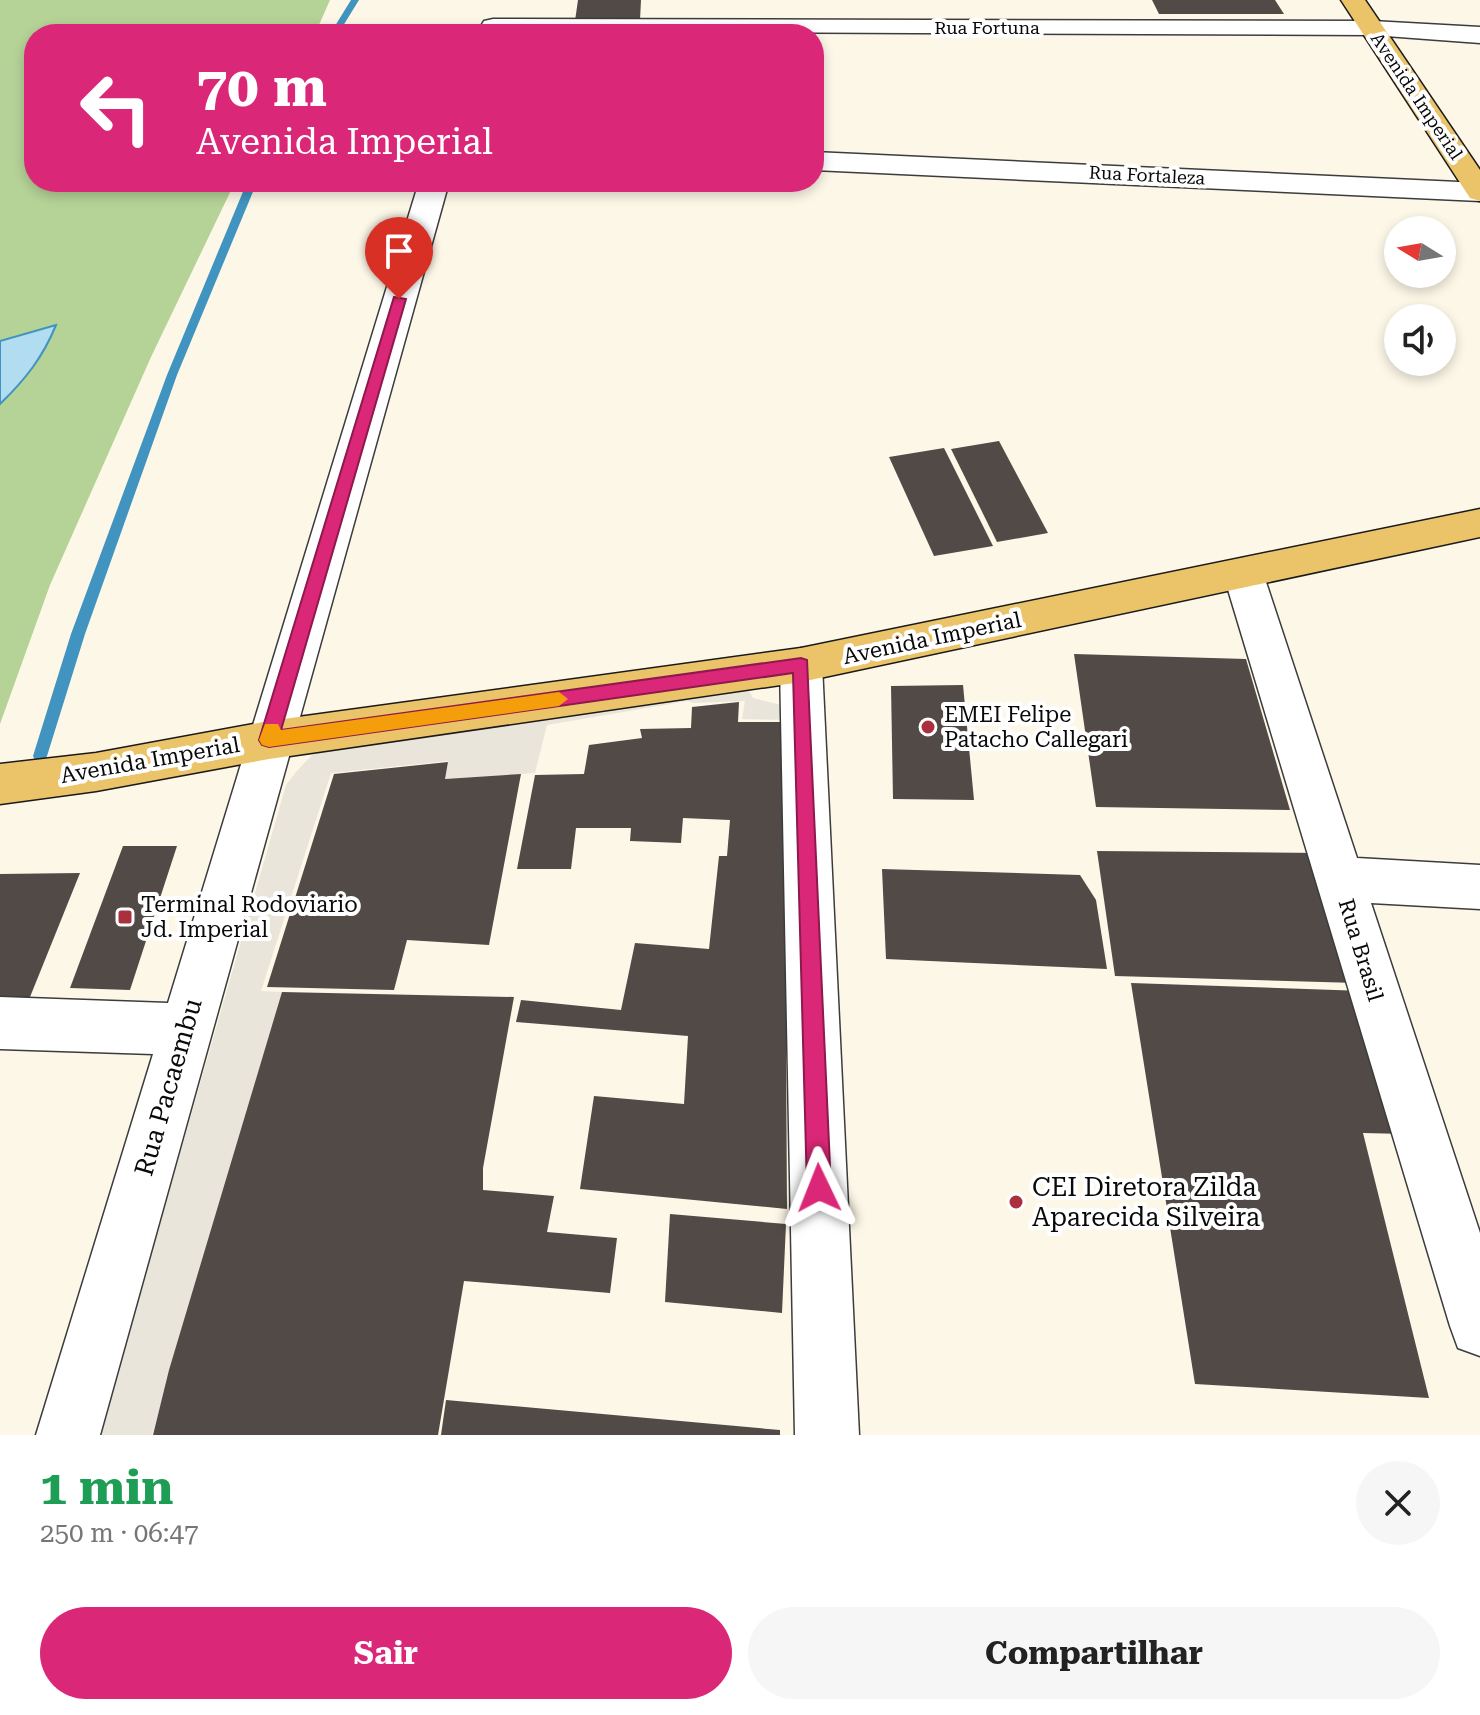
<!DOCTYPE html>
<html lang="pt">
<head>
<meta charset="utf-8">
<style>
  :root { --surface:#fff; --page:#f6f6f6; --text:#222; --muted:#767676; --accent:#db2777 }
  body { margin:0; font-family:"Roboto Serif",serif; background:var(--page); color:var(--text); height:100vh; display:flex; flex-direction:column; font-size:30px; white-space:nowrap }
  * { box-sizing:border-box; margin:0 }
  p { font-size:26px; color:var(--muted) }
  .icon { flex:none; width:44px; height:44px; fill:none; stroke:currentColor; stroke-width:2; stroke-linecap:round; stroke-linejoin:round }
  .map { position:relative; height:1435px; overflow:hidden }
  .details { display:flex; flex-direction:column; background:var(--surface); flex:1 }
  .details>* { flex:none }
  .guide { position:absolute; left:24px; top:24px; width:800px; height:168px; border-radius:32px; box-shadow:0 4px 12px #0003; background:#db2777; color:#fff; overflow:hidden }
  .needle { width:52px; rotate:281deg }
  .controls { position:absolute; left:1384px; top:216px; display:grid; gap:16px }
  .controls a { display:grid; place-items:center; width:72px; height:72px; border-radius:50%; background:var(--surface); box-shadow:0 4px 12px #0003; font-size:40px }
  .pin { position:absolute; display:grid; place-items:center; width:68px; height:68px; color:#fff; margin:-82px -34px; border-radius:50% 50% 50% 0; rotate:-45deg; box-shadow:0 0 8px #0007 }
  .pin .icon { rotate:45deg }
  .me { position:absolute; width:88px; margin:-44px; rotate:358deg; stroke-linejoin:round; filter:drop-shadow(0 0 6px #0008) }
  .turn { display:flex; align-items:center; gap:28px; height:168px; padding:0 40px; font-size:36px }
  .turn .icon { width:104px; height:104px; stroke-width:2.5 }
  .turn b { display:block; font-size:56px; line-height:68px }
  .round { display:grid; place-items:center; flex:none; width:84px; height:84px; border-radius:42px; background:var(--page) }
  .summary { display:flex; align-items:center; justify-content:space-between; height:136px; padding:0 40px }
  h1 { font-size:48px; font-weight:700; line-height:60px; color:#1e9e55 }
  .action { display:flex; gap:16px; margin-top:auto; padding:16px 40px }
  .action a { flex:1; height:92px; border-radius:48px; background:var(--accent); color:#fff; font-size:32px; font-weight:700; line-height:92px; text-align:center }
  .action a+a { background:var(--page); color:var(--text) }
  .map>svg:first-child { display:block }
  .forest { fill:#b5d297 }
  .plaza { fill:#eae5da }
  .water { fill:#b2dcef; stroke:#4094bf; stroke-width:2 }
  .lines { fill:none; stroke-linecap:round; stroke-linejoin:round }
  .stream { fill:#4094bf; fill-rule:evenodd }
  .building { fill:#514a47 }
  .minor-casing { stroke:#3c3c3c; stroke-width:3 }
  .major-casing { stroke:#1a1a1a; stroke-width:3 }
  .minor { fill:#fff; fill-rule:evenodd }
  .major { fill:#ebc46a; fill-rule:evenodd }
  .route { fill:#db2777; stroke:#8e194d; stroke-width:2 }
  .slow { fill:#f59e0b }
  .poi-dot { fill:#ab303e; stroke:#fff; stroke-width:3 }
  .labels { text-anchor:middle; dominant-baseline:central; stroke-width:8; stroke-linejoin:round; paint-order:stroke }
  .far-street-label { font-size:18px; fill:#090909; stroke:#fff }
  .street-label { font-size:22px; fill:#090909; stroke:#fff }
  .poi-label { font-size:22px; fill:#090909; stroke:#fff; text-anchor:start }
  .near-street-label { font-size:26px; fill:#090909; stroke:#fff }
  .near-poi-label { font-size:26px; fill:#090909; stroke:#fff; text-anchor:start }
</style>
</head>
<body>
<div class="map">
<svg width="1480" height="1435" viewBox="0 0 1480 1435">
  <rect width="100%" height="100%" fill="#fdf7e8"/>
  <path class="forest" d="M0,0H330L315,34H34V182H235L151,357L50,585L0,724Z"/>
  <path class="plaza" d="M746,686L753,698L794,708L793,720L742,719L745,701L693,703L688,701L547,725L535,773L445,779L448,761L331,773L261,991L282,992L152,1435H99L286,785L296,772L312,755L330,748Z"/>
  <path class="water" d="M56,325C43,357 25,380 0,404V341Z"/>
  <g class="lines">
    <g class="stream">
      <path d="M351,0H359L338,34H330Z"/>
      <path d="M247,182H257L177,375L85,634L47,756L45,760L40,762L35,760L33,756L71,634L167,375Z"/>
    </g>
  </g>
  <g class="building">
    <path d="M578,0H641L640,20L575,21Z"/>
    <path d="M1152,0H1275L1284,14H1159Z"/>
    <path d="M999,441L1048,533L997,542L951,449Z"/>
    <path d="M944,448L993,546L934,556L889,457Z"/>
    <path d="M1074,654L1246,659L1290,810L1096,807Z"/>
    <path d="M963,685L974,800L893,799L891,686Z"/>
    <path d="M739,702L738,722H793L786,1044L787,1209L580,1189L594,1096L684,1104L688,1036L516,1022L521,1000L621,1010L635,943L709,949L719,856H727L730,820L683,818L681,843L630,841L631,828H576L571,869H517L535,775L584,774L589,745L642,738L640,729L691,728L692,707Z"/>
    <path d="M448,762L445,779L521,774L489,945L407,940L394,990L267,987L334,774Z"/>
    <path d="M123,846H177L130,990L70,988Z"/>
    <path d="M1097,851L1321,853L1356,983L1115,976Z"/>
    <path d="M882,869L1080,875L1096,900L1107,969L886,959Z"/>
    <path d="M80,873L30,997H0V874Z"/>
    <path d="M1131,983L1364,991L1405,1134L1363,1133L1429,1398L1195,1384Z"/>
    <path d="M282,992L514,997L483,1168V1190L554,1196L547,1232L617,1238L610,1293L464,1281L438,1435H153L169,1370Z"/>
    <path d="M670,1214L786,1224L782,1313L665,1302Z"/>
    <path d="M446,1400L780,1430V1435H441Z"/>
  </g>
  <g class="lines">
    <g class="minor-casing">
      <g id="minor">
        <path d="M493,19L1372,21L1480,27V43L1372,35L484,31L481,26L484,21Z"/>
        <path d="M814,152L1480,183V201L814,170Z"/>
        <path d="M419,182H449L100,1435H36L153,1054L0,1049V997L168,1003Z"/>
        <path d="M1243,558L1257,562L1263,573L1357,858L1480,865V909L1371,903L1480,1233V1356L1458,1348L1450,1326L1223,573L1229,562Z"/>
        <path d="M801,648L816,653L822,665L859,1435H795L780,665L786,653Z"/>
      </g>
    </g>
    <g class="major-casing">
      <g id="major">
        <path d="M1341,0H1365L1480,170V201L1470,198Z"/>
        <path d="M1480,509V537L801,682L269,759L96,791L0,804V764L96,753L269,721L801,648Z"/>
      </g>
    </g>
    <use href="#minor" class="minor"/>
    <use href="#major" class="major"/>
  </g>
  <path class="route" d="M394,297L406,299L281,730L801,658L807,660L831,1188L827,1197L819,1200L810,1197L807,1188L793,673L269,747L262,745L259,740Z"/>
  <path class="slow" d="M559,692L568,699L559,706L269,747L262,745L259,740L265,724H278L281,730Z"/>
  <g class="poi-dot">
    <circle cx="928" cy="727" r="8"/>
    <rect x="117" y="909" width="16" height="16" rx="4"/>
    <circle cx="1016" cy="1202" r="8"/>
  </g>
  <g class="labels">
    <g class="far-street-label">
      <text x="987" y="27">Rua Fortuna</text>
      <text transform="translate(1417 96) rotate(56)">Avenida Imperial</text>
      <text transform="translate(1147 175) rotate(3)">Rua Fortaleza</text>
    </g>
    <g class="street-label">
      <text transform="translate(932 638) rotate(-12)">Avenida Imperial</text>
      <text transform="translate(150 760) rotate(-10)">Avenida Imperial</text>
      <text transform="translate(1361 950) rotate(73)">Rua Brasil</text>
    </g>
    <g class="poi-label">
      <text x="944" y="714">EMEI Felipe<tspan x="944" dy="25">Patacho Callegari</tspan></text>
      <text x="141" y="904">Terminal Rodoviario<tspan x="141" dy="25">Jd. Imperial</tspan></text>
    </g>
    <g class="near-street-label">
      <text transform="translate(168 1087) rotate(-74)">Rua Pacaembu</text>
    </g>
    <g class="near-poi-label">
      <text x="1032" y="1187">CEI Diretora Zilda<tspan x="1032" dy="30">Aparecida Silveira</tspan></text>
    </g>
  </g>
</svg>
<div class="controls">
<a><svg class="needle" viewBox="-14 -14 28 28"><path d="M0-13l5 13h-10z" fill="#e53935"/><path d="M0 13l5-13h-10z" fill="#767676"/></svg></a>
<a><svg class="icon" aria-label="sound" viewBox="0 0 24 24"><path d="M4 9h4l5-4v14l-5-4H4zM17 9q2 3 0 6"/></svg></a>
</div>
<div class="pin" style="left:399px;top:299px;background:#d93025"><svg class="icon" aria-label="arrive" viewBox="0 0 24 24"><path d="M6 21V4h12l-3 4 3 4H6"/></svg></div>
<svg class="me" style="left:819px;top:1188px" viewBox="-20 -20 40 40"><path d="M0-17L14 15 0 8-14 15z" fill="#db2777" stroke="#fff" stroke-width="4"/></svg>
<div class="guide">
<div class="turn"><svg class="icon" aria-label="left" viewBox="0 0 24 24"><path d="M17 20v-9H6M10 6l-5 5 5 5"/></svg><div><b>70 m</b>Avenida Imperial</div></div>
</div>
</div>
<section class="details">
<div class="summary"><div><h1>1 min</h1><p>250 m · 06:47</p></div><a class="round"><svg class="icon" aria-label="close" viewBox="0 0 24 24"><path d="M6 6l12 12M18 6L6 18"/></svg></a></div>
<div class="action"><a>Sair</a><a>Compartilhar</a></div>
</section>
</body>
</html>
